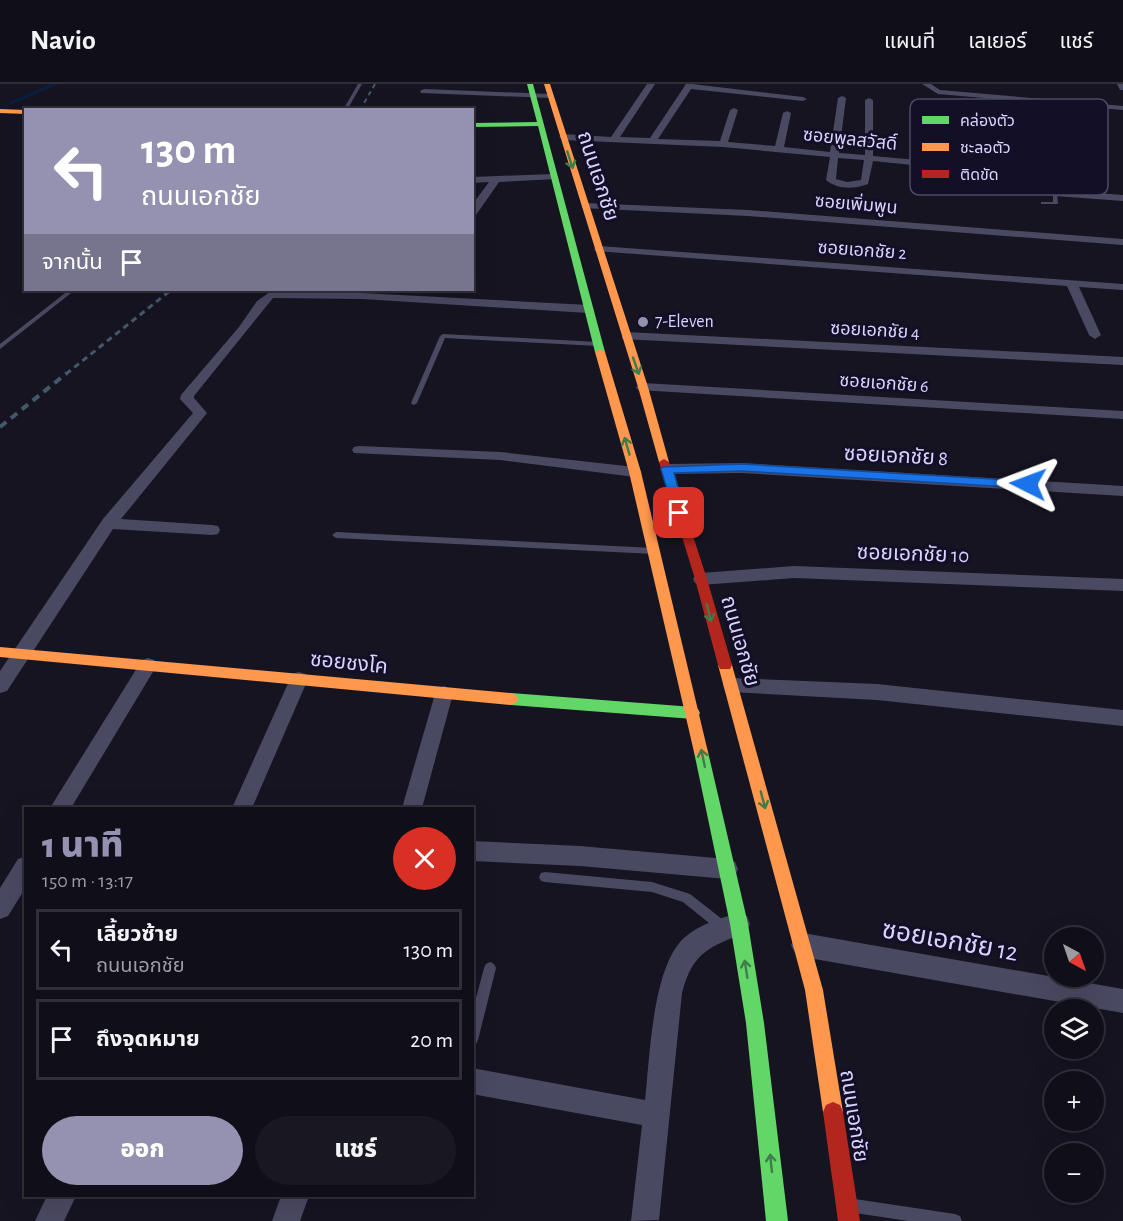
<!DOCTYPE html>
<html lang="th">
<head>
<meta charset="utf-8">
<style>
  :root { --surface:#100f19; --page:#191822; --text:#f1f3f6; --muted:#9c9ca2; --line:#302f38; --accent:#9591b1 }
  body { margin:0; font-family:"Alegreya Sans","Noto Sans Thai",sans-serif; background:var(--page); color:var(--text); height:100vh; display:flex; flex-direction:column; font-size:22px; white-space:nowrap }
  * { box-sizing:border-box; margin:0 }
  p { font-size:20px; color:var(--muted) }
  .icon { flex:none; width:33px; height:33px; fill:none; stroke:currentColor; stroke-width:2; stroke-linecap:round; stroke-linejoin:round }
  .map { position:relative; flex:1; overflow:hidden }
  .side { position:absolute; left:24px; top:723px; width:450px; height:390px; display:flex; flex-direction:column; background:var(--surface); border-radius:0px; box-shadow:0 6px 24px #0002,0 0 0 2px var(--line) }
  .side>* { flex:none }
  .guide { position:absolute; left:24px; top:24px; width:450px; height:183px; border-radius:0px; box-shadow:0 6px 24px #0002,0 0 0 2px var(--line); background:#9591b1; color:#fff; overflow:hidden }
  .needle { width:39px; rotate:140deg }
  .controls { position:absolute; left:1044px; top:843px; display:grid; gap:12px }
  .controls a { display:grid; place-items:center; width:60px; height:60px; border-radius:50%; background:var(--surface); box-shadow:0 6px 24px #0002,0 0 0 2px var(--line); font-size:30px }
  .pin { position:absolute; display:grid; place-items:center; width:51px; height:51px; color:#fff; margin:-26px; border-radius:12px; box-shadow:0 3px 9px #0006 }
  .me { position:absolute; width:66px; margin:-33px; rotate:273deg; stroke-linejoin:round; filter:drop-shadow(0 0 4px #0008) }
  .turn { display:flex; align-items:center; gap:21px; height:126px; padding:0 18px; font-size:27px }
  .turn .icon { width:78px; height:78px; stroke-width:2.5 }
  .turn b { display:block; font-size:42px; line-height:51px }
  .then { display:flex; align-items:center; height:57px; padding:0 18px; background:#0003; gap:12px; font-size:22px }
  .round { display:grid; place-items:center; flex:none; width:63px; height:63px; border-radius:32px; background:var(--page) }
  .summary { display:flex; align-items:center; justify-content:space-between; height:102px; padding:0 18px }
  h1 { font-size:36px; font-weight:800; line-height:45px; color:var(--accent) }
  .button { display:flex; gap:12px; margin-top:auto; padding:12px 18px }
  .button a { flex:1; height:69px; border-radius:36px; background:var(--accent); color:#fff; font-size:24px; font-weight:800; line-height:69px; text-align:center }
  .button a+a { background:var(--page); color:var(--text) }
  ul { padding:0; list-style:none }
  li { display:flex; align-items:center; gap:18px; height:81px; margin:0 12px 9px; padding:0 6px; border:3px solid var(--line); border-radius:0px }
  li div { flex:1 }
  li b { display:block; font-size:22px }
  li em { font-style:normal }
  header { display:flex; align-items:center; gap:36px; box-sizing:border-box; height:84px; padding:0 30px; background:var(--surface); border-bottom:2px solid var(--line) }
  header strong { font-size:28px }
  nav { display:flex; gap:33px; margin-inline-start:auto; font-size:21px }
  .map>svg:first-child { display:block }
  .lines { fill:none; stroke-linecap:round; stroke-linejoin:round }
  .stream { stroke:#0b1e41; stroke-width:3 }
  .lane { fill:#4a4962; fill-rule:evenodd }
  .street { fill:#4a4962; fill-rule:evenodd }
  .fast { fill:#63d668; fill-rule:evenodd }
  .slow { fill:#ff974d; fill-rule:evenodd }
  .jam { fill:#b3261e; fill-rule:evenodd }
  .rail-far2 { stroke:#43596b; stroke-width:2; stroke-dasharray:4.5 4; stroke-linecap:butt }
  .rail-far1 { stroke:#43596b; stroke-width:3; stroke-dasharray:6 4.5; stroke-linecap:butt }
  .rail { stroke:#43596b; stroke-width:4; stroke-dasharray:8 6; stroke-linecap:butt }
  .oneway { stroke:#3f7c4a }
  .route { fill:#1a73e8; stroke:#114b97; stroke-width:1.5 }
  .poi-dot { fill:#9591b1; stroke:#130f26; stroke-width:2 }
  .labels { text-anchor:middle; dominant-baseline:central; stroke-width:6; stroke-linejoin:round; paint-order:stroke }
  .far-street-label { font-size:18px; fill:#d9d4ff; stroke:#130f26 }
  .far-poi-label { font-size:18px; fill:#d9d4ff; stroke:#130f26; text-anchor:start }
  .street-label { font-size:21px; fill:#d9d4ff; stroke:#130f26 }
  .near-street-label { font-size:26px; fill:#d9d4ff; stroke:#130f26 }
  .key { fill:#130f26; stroke:#4e4a67; stroke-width:1.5 }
  .key-label { font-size:16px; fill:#d9d4ff }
</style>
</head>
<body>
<header>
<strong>Navio</strong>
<nav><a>แผนที่</a><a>เลเยอร์</a><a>แชร์</a></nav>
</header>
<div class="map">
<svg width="1123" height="1137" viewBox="0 0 1123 1137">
  <rect width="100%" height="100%" fill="#161421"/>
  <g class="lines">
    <path class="stream" d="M11,19L55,0"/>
    <g class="lane">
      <path d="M358,0H362L347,26H343Z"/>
      <path d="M1055,108L1057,109L1058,120H1041V118H1053V109Z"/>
      <path d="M69,206H75L0,265V260Z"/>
      <path d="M443,250L598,258L601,260L598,262L445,254L417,319L414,321L412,320L411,319L440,252Z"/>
      <path d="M336,448L654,464L658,467L654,470L336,454L332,451Z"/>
      <path d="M545,788L652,798L690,810L727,839L729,843L727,847L723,849L719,847L683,818L652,808L545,798L541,797L539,793L541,789Z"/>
      <path d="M490,878L494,880L496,884L478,956L476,960L472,962V929L484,884L486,880Z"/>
      <path d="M855,1115L955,1130L960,1132L962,1137H908L855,1129L850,1127L848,1122L850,1117Z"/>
    </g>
    <g class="street">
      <path d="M647,0H655L620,53L650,54L686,0H692L803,13L807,15L803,17L691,5L658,55L720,57L730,26L734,24L738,26L728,58L775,62L783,29L787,27L791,29L784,63L830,68L838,14L842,12L846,14L839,69L865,71V16L869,14L873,16V72L928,77L929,21L933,19L937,21V78L1006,85L996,29L1000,27L1004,29L1015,86L1053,93L1059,106L1123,111V117L1055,112L1050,109L1046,97L1011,91L873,77L868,100C855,105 838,106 826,96L830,73L723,63L563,56L559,53L563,50L611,53ZM838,74L864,76L861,96L847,98L836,95Z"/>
      <path d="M922,0H931L940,6L1123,22V26L938,10Z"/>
      <path d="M1117,0H1123V6H1120Z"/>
      <path d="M424,5L550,10L554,12L550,14L421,9L420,7Z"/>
      <path d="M553,90L558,93L556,95L499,98L476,131L472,132V121L489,98L472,99V93Z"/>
      <path d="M585,119L748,126L1123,155V161L748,132L582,124V120Z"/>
      <path d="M599,162L1123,200V206L1079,203L1101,251L1095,255L1089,251L1067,202L595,167L594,165Z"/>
      <path d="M270,208L362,209L588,221L594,225L588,229L362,215L273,214L194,312V314L207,329L121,435L212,441L218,442L220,446L218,450L212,451L113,445L7,607L0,609V587L103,435L193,329L180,315L181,311L239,243L257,217Z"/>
      <path d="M626,248L1123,273V281L622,255V249Z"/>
      <path d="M643,299L1123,327V335L638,306L636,303Z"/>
      <path d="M359,362L500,368L635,383L642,388L635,393L500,376L354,369L352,366L354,363Z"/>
      <path d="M742,379L1123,402V412L742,389L667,390L660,385L667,380Z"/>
      <path d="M794,482L1123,495V507L794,494L701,501L695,499L693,495L695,491L701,489Z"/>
      <path d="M148,574L154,576L157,581L71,724H50L142,576Z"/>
      <path d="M299,588L306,590L308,595L252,724H232L290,595L292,590Z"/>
      <path d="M732,594L877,600L1123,626V642L877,616L732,608L725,606L723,601L725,596Z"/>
      <path d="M444,602L451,605L453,610L422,724H402L435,610L437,605Z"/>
      <path d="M472,757L580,762L727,775L735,778L738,785L735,792L727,795L580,782L472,777Z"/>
      <path d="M26,772V803L8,832L0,835V804L18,775Z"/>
      <path d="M739,829L747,832L750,840L747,848C710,863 693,867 682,909L659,1136L631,1137L642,1041L472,1010V984L645,1016C650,973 652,882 685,853C700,840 721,834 739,829Z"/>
      <path d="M803,849L1123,905V929L803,873L795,869L791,861L795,853Z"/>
      <path d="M47,1112H76L64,1137H35Z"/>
      <path d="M281,1112H309L300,1137H272Z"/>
    </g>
    <g class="fast">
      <path d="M527,0H533L605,268L603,270L595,268L538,42L472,43V39L537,38Z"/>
      <path d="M511,609L693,623L698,625L700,629L698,633L693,635L511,621L506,619L504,615L506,611Z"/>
      <path d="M701,662L706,664L708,668L748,840L764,939L788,1137H766L746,939L730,840L694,668L696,664Z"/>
    </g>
    <g class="slow">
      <path d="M544,0H550L648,303L669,378L668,380L664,381L659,378L638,303Z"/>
      <path d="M0,25L26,26V30L0,29Z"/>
      <path d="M600,265L605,268L641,388L708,668L706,672L701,674L696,672L694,668L629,388L595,268Z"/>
      <path d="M0,563L511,609L516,611L518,615L516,619L511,621L0,573Z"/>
      <path d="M725,576L730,577L732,581L823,906L843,1028L840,1035L833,1038L826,1035L823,1028L805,906L718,581L720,577Z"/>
    </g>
    <g class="jam">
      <path d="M664,375L669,378L707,495L732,581L730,585H720L718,581L695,495L659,378Z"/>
      <path d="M833,1018L840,1021L843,1028L860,1137H838L823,1028L826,1021Z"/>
    </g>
    <path class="rail-far2" d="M360,26L375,0"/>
    <path class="rail-far1" d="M66,290L171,206"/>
    <path class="rail" d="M0,343L67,289"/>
  </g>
  <defs><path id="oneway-shaft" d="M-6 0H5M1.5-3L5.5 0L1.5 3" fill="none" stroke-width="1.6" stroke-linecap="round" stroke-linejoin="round" transform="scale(1.5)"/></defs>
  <g class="oneway">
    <use href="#oneway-shaft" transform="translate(570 76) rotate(72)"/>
    <use href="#oneway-shaft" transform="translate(636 282) rotate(71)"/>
    <use href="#oneway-shaft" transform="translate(627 362) rotate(-106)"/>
    <use href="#oneway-shaft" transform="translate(709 529) rotate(76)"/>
    <use href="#oneway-shaft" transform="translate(703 674) rotate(-102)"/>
    <use href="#oneway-shaft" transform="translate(763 716) rotate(75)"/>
    <use href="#oneway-shaft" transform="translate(746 885) rotate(-99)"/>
    <use href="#oneway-shaft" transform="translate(771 1079) rotate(-96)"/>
  </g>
  <path class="route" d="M742,380L1028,397L1034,400L1028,404L742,387L674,389L685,429L679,433L675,432L661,385L663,383Z"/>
  <circle class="poi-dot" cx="643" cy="238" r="6"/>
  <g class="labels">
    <g class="far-street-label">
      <text transform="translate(850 56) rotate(6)">ซอยพูลสวัสดิ์</text>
      <text transform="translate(856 121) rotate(5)">ซอยเพิ่มพูน</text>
      <text transform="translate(862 167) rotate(4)">ซอยเอกชัย 2</text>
      <text transform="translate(875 247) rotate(3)">ซอยเอกชัย 4</text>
      <text transform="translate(884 300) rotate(4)">ซอยเอกชัย 6</text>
    </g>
    <g class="far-poi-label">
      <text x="655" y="238">7-Eleven</text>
    </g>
    <g class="street-label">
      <text transform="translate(598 92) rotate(72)">ถนนเอกชัย</text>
      <text transform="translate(896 372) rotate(3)">ซอยเอกชัย 8</text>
      <text transform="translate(913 470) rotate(2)">ซอยเอกชัย 10</text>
      <text transform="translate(740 557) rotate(74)">ถนนเอกชัย</text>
      <text transform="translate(349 579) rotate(6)">ซอยชงโค</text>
      <text transform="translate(854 1032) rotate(81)">ถนนเอกชัย</text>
    </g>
    <g class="near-street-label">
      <text transform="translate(950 857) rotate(10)">ซอยเอกชัย 12</text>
    </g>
  </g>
  <rect x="910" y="15" width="198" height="96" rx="9" class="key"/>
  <rect x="922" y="32" width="27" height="8" fill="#63d668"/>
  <rect x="922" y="59" width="27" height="8" fill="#ff974d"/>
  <rect x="922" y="86" width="27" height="8" fill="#b3261e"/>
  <g class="key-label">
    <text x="960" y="42">คล่องตัว</text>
    <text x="960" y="69">ชะลอตัว</text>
    <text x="960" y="96">ติดขัด</text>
  </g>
</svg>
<div class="controls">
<a><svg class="needle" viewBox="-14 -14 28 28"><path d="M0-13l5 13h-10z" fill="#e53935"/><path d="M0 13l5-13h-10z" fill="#9c9ca2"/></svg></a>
<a><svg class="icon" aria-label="layers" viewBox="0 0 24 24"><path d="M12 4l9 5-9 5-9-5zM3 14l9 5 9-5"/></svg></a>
<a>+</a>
<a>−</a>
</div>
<div class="pin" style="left:679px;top:429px;background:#d93025"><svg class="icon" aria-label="arrive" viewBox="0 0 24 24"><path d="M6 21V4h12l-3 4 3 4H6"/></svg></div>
<svg class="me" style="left:1028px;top:400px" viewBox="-20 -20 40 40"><path d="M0-17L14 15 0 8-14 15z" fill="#1a73e8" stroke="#fff" stroke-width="4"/></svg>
<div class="guide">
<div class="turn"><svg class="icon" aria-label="left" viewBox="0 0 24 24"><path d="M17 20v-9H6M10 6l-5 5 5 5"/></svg><div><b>130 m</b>ถนนเอกชัย</div></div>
<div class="then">จากนั้น<svg class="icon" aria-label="arrive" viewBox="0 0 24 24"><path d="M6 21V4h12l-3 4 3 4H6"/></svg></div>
</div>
<section class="side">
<div class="summary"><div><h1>1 นาที</h1><p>150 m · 13:17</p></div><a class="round" style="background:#d93025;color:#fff"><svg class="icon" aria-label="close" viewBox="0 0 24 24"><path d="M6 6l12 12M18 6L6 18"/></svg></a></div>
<ul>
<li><svg class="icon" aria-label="left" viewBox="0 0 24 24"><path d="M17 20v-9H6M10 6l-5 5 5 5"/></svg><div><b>เลี้ยวซ้าย</b><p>ถนนเอกชัย</p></div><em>130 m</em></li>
<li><svg class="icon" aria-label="arrive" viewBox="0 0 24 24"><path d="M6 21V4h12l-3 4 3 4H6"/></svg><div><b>ถึงจุดหมาย</b></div><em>20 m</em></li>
</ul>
<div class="button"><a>ออก</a><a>แชร์</a></div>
</section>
</div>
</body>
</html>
